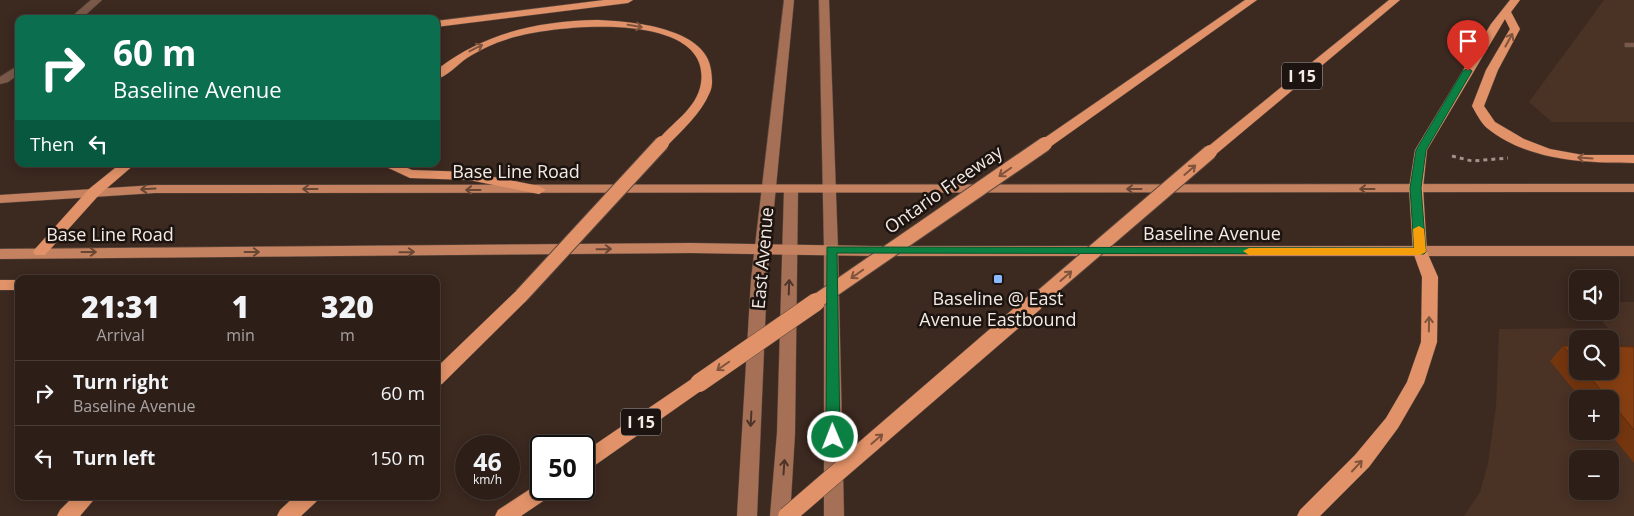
<!DOCTYPE html>
<html lang="en">
<head>
<meta charset="utf-8">
<style>
  :root { --surface:#2d1f18; --page:#392c25; --text:#f1f3f6; --muted:#a7a2a2; --line:#483d37 }
  body { margin:0; font-family:"Open Sans",sans-serif; background:var(--page); color:var(--text); height:100vh; display:flex; flex-direction:column; font-size:19px; white-space:nowrap }
  * { box-sizing:border-box; margin:0 }
  p { font-size:16px; color:var(--muted) }
  .icon { flex:none; width:28px; height:28px; fill:none; stroke:currentColor; stroke-width:2; stroke-linecap:round; stroke-linejoin:round }
  .map { position:relative; flex:1; overflow:hidden }
  .panel { position:absolute; left:15px; top:275px; width:425px; height:225px; display:flex; flex-direction:column; background:var(--surface); border-radius:10px; box-shadow:0 2px 12px #0003,0 0 0 1px var(--line) }
  .panel>* { flex:none }
  .top-card { position:absolute; left:15px; top:15px; width:425px; height:152px; border-radius:10px; box-shadow:0 2px 12px #0003,0 0 0 1px var(--line); background:#0b6e4f; color:#fff; overflow:hidden }
  .fabs { position:absolute; left:1569px; top:270px; display:grid; gap:10px }
  .fabs a { display:grid; place-items:center; width:50px; height:50px; border-radius:10px; background:var(--surface); box-shadow:0 2px 12px #0003,0 0 0 1px var(--line); font-size:25px }
  .speed { position:absolute; left:455px; top:435px; display:flex; gap:10px; font-size:25px; font-weight:700; text-align:center }
  .speed>* { display:grid; place-content:center; width:65px; height:65px; border-radius:50%; background:var(--surface); box-shadow:0 2px 12px #0003,0 0 0 1px var(--line); line-height:1 }
  .speed small { font-size:12px; font-weight:400 }
  .speed .limit { border:2px solid #111; border-radius:8px; background:#fff; color:#111 }
  .pin { position:absolute; display:grid; place-items:center; width:42px; height:42px; color:#fff; margin:-51px -21px; border-radius:50% 50% 50% 0; rotate:-45deg; box-shadow:0 0 5px #0007 }
  .pin .icon { rotate:45deg }
  .me { position:absolute; width:55px; margin:-28px; rotate:359deg; stroke-linejoin:round; filter:drop-shadow(0 0 4px #0008) }
  .turn { display:flex; align-items:center; gap:18px; height:105px; padding:0 15px; font-size:22px }
  .turn .icon { width:65px; height:65px; stroke-width:2.5 }
  .turn b { display:block; font-size:35px; line-height:42px }
  .then { display:flex; align-items:center; height:48px; padding:0 15px; background:#0003; gap:10px; font-size:19px }
  .eta { display:flex; justify-content:space-evenly; align-items:center; height:85px; text-align:center }
  .eta b { font-size:30px; font-weight:800; line-height:35px }
  ul { padding:0; list-style:none }
  li { display:flex; align-items:center; gap:15px; height:65px; padding:0 15px; border-top:1px solid var(--line) }
  li div { flex:1 }
  li b { display:block; font-size:19px }
  li em { font-style:normal }
  .map>svg:first-child { display:block }
  .built { fill:#4a3225; fill-rule:evenodd }
  .lines { fill:none; stroke-linecap:round; stroke-linejoin:round }
  .lane-casing { stroke:#5a483f; stroke-width:1 }
  .street-casing { stroke:#5a483f; stroke-width:1 }
  .secondary-casing { stroke:#5a483f; stroke-width:1 }
  .primary-casing { stroke:#5a483f; stroke-width:1 }
  .highway-casing { stroke:#5a483f; stroke-width:1 }
  .path { stroke:#a1928a; stroke-width:3; stroke-dasharray:4 4; stroke-linecap:butt }
  .lane { fill:#7a5949; fill-rule:evenodd }
  .street { fill:#7a5949; fill-rule:evenodd }
  .secondary { fill:#a57056; fill-rule:evenodd }
  .primary { fill:#c58260; fill-rule:evenodd }
  .highway { fill:#e29268; fill-rule:evenodd }
  .highway-bridge-far1-casing { stroke:#5a483f; stroke-width:16; stroke-linecap:butt }
  .highway-bridge-casing { stroke:#5a483f; stroke-width:19; stroke-linecap:butt }
  .highway-bridge-far1 { stroke:#e29268; stroke-width:14 }
  .highway-bridge { stroke:#e29268; stroke-width:18 }
  .wall { fill:#74360f }
  .building { fill:#873f12; stroke:#5e2c0d }
  .oneway { stroke:#7f533c }
  .oneway2 { stroke:#684634 }
  .oneway3 { stroke:#4c3428 }
  .route { fill:#0b8043; stroke:#07532c }
  .slow { fill:#f59e0b }
  .poi-dot { fill:#8cb9fc; stroke:#1c1410; stroke-width:2 }
  .labels { text-anchor:middle; dominant-baseline:central; stroke-width:5; stroke-linejoin:round; paint-order:stroke }
  .shield { fill:#1c1410; stroke:#b4a9a4; stroke-width:1 }
  .shield-label { font-size:16px; font-weight:bold; fill:#f5e9e3 }
  .street-label { font-size:18px; fill:#f5e9e3; stroke:#1c1410 }
  .poi-label { font-size:18px; fill:#f5e9e3; stroke:#1c1410 }
</style>
</head>
<body>
<div class="map">
<svg width="1634" height="516" viewBox="0 0 1634 516">
  <rect width="100%" height="100%" fill="#3c2920"/>
  <g class="built">
    <path d="M1604,0H1634V122H1552L1529,102Z"/>
    <path d="M1610,302H1634V516H1464L1480,492L1488,463L1496,406L1499,329L1608,328L1594,311H1610ZM1578,339H1610V371H1578ZM1578,399H1610V431H1578ZM1578,459H1610V491H1578Z"/>
  </g>
  <g class="lines">
    <g class="lane-casing">
      <rect id="lane" x="1625" y="43" width="9" height="4"/>
    </g>
    <g class="street-casing">
      <g id="street">
        <path d="M91,0H102L81,19H69Z"/>
        <path d="M19,65V74L8,82L0,84V77Z"/>
      </g>
    </g>
    <g class="secondary-casing">
      <g id="secondary">
        <path d="M784,0H794L767,280L757,516H737L751,280Z"/>
        <path d="M819,0H829L838,249L844,516H824V249Z"/>
        <path d="M791,186L798,190L795,433L790,516H770L777,433L784,190Z"/>
      </g>
    </g>
    <g class="primary-casing">
      <g id="primary">
        <path d="M1634,184V192L155,193L0,203V195L155,185Z"/>
        <path d="M691,243L872,246H1634V256H872L691,253L0,259V249Z"/>
      </g>
    </g>
    <g class="highway-casing">
      <g id="highway">
        <path d="M604,0H633L628,3L436,27V21Z"/>
        <path d="M1245,0H1257L1050,147H1040L1039,144L1040,141Z"/>
        <path d="M1389,0H1400L1215,155H1205L1204,152L1205,149Z"/>
        <path d="M1510,0H1520L1511,12L1520,29L1498,70L1484,106L1495,122L1524,139L1550,149L1583,155H1634V163C1584,163 1528,161 1487,128C1481,123 1476,113 1472,106L1486,70L1510,29L1505,19L1427,150L1423,188L1427,252L1438,277L1437,342L1424,383L1398,428L1369,467L1320,516H1297L1300,510L1355,455L1386,418L1407,382L1421,342L1422,277L1413,252L1409,188L1415,150L1491,24Z"/>
        <path d="M596,20C629,21 706,27 711,70C712,78 713,85 710,92C701,114 682,130 667,146H657L656,143C670,123 697,110 701,83C712,8 549,25 508,39C494,43 480,50 467,58C458,64 447,77 436,79V70L439,68C485,33 539,21 596,20Z"/>
        <path d="M120,164H135L99,195L45,255H35L33,252L35,249L89,189Z"/>
        <path d="M380,164H398L412,170L469,172L539,186L546,190L539,194L469,180L410,178Z"/>
        <rect x="0" y="280" width="19" height="10"/>
        <path d="M521,291L527,292L529,296L527,300L442,384L436,386V368L515,292Z"/>
        <path d="M699,376L705,378L708,383L705,388L591,468L584,470V452L693,378Z"/>
        <path d="M541,482V489H555L552,495L521,516H495L498,510Z"/>
        <path d="M74,496H97L80,516H57L60,510Z"/>
        <path d="M295,496H319L316,502L301,516H277L280,510Z"/>
      </g>
    </g>
    <path class="path" d="M1452,156L1472,161L1508,158"/>
    <use href="#lane" class="lane"/>
    <use href="#street" class="street"/>
    <use href="#secondary" class="secondary"/>
    <use href="#primary" class="primary"/>
    <use href="#highway" class="highway"/>
    <g class="highway-bridge-far1-casing">
      <g id="highway-bridge-far1">
        <path d="M521,296L662,143"/>
        <path d="M814,303L1045,144"/>
        <path d="M1034,303L1210,152"/>
      </g>
    </g>
    <g class="highway-bridge-casing">
      <g id="highway-bridge">
        <path d="M699,383L816,302"/>
        <path d="M787,516L1035,302"/>
      </g>
    </g>
    <use href="#highway-bridge-far1" class="highway-bridge-far1"/>
    <use href="#highway-bridge" class="highway-bridge"/>
  </g>
  <path class="wall" d="M1563,346H1578V371H1610L1634,347V463L1608,431H1610V399H1581L1550,361Z"/>
  <g class="building">
    <path d="M1563,346H1578V363Z"/>
    <path d="M1610,346L1634,347V430L1610,401V399H1608L1585,371H1610Z"/>
  </g>
  <defs><path id="oneway-shaft" d="M-6 0H5M1.5-3L5.5 0L1.5 3" fill="none" stroke-width="1.6" stroke-linecap="round" stroke-linejoin="round" transform="scale(1.25)"/></defs>
  <g class="oneway">
    <use href="#oneway-shaft" transform="translate(635 26) rotate(9)"/>
    <use href="#oneway-shaft" transform="translate(1509 40) rotate(-61)"/>
    <use href="#oneway-shaft" transform="translate(476 48) rotate(-27)"/>
    <use href="#oneway-shaft" transform="translate(1585 158) rotate(-176)"/>
    <use href="#oneway-shaft" transform="translate(1190 170) rotate(-41)"/>
    <use href="#oneway-shaft" transform="translate(1005 172) rotate(145)"/>
    <use href="#oneway-shaft" transform="translate(857 274) rotate(145)"/>
    <use href="#oneway-shaft" transform="translate(1066 276) rotate(-41)"/>
    <use href="#oneway-shaft" transform="translate(1429 324) rotate(-89)"/>
    <use href="#oneway-shaft" transform="translate(723 366) rotate(145)"/>
    <use href="#oneway-shaft" transform="translate(877 439) rotate(-41)"/>
    <use href="#oneway-shaft" transform="translate(1357 466) rotate(-47)"/>
  </g>
  <g class="oneway2">
    <use href="#oneway-shaft" transform="translate(148 189) rotate(177)"/>
    <use href="#oneway-shaft" transform="translate(310 189) rotate(-180)"/>
    <use href="#oneway-shaft" transform="translate(1134 189) rotate(180)"/>
    <use href="#oneway-shaft" transform="translate(1367 189) rotate(180)"/>
    <use href="#oneway-shaft" transform="translate(473 190) rotate(-180)"/>
    <use href="#oneway-shaft" transform="translate(604 249) rotate(-1)"/>
    <use href="#oneway-shaft" transform="translate(89 252)"/>
    <use href="#oneway-shaft" transform="translate(252 252)"/>
    <use href="#oneway-shaft" transform="translate(407 252) rotate(-1)"/>
  </g>
  <g class="oneway3">
    <use href="#oneway-shaft" transform="translate(789 287) rotate(-88)"/>
    <use href="#oneway-shaft" transform="translate(751 419) rotate(93)"/>
    <use href="#oneway-shaft" transform="translate(784 467) rotate(-86)"/>
  </g>
  <path class="route" d="M1468,68L1472,71L1426,150L1421,188L1426,252L1424,254L837,253L840,437L838,441H828L826,437L827,247L1414,248L1410,188L1416,150L1463,71Z"/>
  <path class="slow" d="M1419,226L1424,229L1426,252L1420,255H1249L1243,251L1249,248H1414L1413,229Z"/>
  <rect class="poi-dot" x="993" y="274" width="10" height="10" rx="2.5"/>
  <g class="labels">
    <g class="shield">
      <rect x="1282" y="62.5" width="40" height="27" rx="4"/>
      <rect x="621" y="408.5" width="40" height="27" rx="4"/>
    </g>
    <g class="shield-label">
      <text x="1302" y="76">I 15</text>
      <text x="641" y="422">I 15</text>
    </g>
    <g class="street-label">
      <text x="516" y="171">Base Line Road</text>
      <text transform="translate(943 189) rotate(-35)">Ontario Freeway</text>
      <text x="1212" y="233">Baseline Avenue</text>
      <text x="110" y="234">Base Line Road</text>
      <text transform="translate(762 258) rotate(-85)">East Avenue</text>
    </g>
    <g class="poi-label">
      <text x="998" y="298">Baseline @ East<tspan x="998" dy="21">Avenue Eastbound</tspan></text>
    </g>
  </g>
</svg>
<div class="fabs">
<a><svg class="icon" aria-label="sound" viewBox="0 0 24 24"><path d="M4 9h4l5-4v14l-5-4H4zM17 9q2 3 0 6"/></svg></a>
<a><svg class="icon" aria-label="search" viewBox="0 0 24 24"><circle cx="10" cy="10" r="6"/><path d="M15 15l6 6"/></svg></a>
<a>+</a>
<a>−</a>
</div>
<div class="speed"><div>46<small>km/h</small></div><div class="limit">50</div></div>
<div class="pin" style="left:1468px;top:71px;background:#d93025"><svg class="icon" aria-label="arrive" viewBox="0 0 24 24"><path d="M6 21V4h12l-3 4 3 4H6"/></svg></div>
<svg class="me" style="left:833px;top:437px" viewBox="-20 -20 40 40"><circle r="17" fill="#0b8043" stroke="#fff" stroke-width="3"/><path d="M0-11L8 9 0 5-8 9z" fill="#fff"/></svg>
<div class="top-card">
<div class="turn"><svg class="icon" aria-label="right" viewBox="0 0 24 24"><path d="M7 20v-9h11M14 6l5 5-5 5"/></svg><div><b>60 m</b>Baseline Avenue</div></div>
<div class="then">Then<svg class="icon" aria-label="left" viewBox="0 0 24 24"><path d="M17 20v-9H6M10 6l-5 5 5 5"/></svg></div>
</div>
<section class="panel">
<div class="eta">
<div><b>21:31</b><p>Arrival</p></div>
<div><b>1</b><p>min</p></div>
<div><b>320</b><p>m</p></div>
</div>
<ul>
<li><svg class="icon" aria-label="right" viewBox="0 0 24 24"><path d="M7 20v-9h11M14 6l5 5-5 5"/></svg><div><b>Turn right</b><p>Baseline Avenue</p></div><em>60 m</em></li>
<li><svg class="icon" aria-label="left" viewBox="0 0 24 24"><path d="M17 20v-9H6M10 6l-5 5 5 5"/></svg><div><b>Turn left</b></div><em>150 m</em></li>
</ul>
</section>
</div>
</body>
</html>
